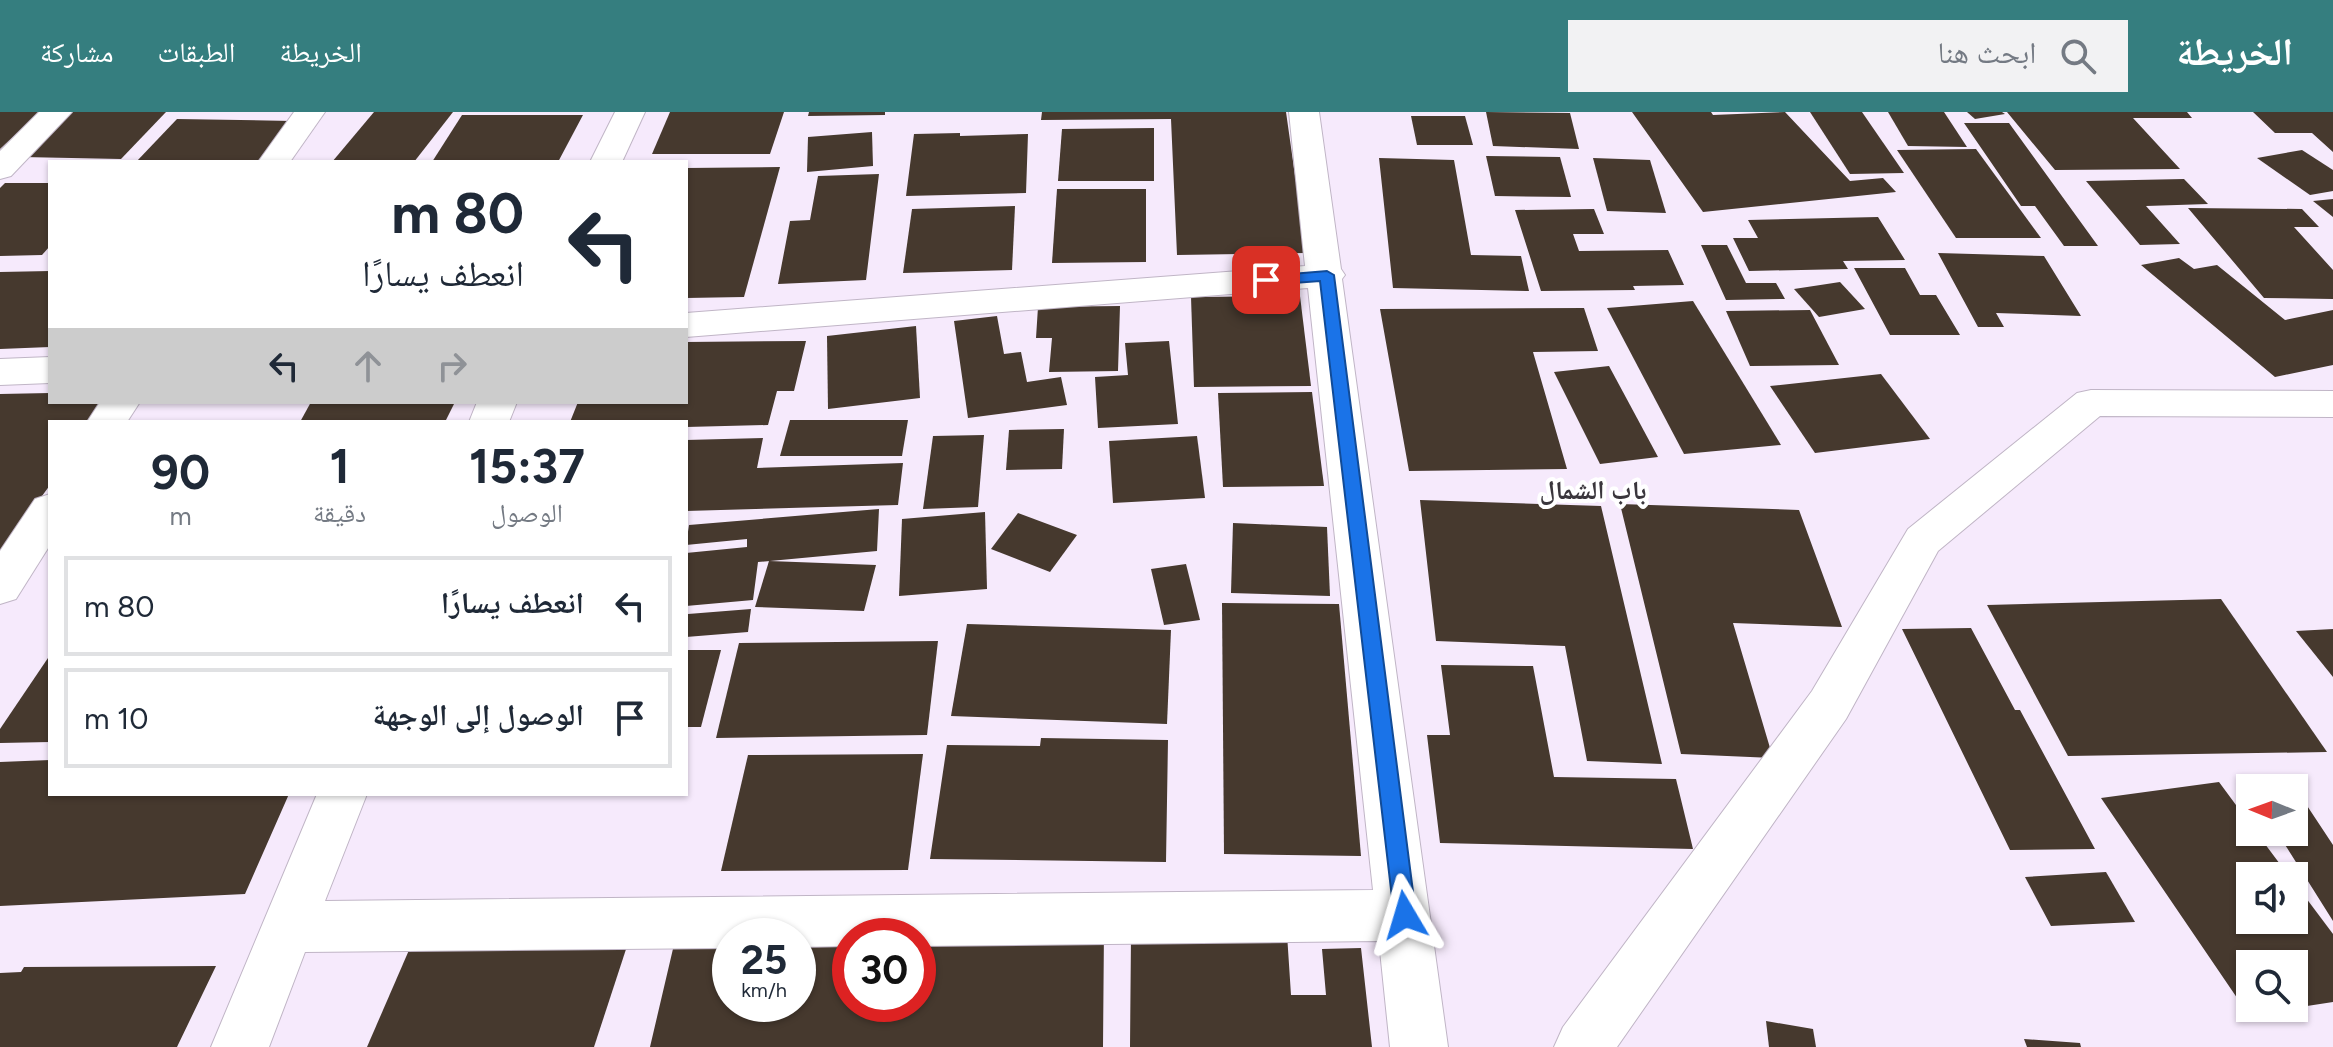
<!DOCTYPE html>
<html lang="ar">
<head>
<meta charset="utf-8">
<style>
  :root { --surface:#fff; --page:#f2f2f3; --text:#1f2937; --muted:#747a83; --line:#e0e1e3; --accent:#357e7f }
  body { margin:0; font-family:Figtree,"Noto Naskh Arabic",sans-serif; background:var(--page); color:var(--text); direction:rtl; height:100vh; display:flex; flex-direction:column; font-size:30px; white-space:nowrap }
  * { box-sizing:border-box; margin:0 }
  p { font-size:26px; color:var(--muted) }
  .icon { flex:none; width:44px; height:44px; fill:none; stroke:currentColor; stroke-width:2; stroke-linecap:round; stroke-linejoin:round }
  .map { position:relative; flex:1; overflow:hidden; direction:ltr }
  .sheet { position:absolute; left:48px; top:308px; width:640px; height:376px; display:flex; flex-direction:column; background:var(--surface); border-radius:0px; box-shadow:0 2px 6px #0004; direction:rtl }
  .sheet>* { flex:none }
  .hud { position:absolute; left:48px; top:48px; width:640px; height:244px; border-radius:0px; box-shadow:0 2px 6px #0004; direction:rtl; background:#fff; color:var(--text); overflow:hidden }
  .needle { width:52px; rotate:271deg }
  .controls { position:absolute; left:2236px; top:662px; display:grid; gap:16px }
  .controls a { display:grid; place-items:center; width:72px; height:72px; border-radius:0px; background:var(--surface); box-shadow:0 2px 6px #0004; font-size:40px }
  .speed { position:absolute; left:712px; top:806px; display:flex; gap:16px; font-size:40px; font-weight:700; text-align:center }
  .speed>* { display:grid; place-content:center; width:104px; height:104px; border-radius:50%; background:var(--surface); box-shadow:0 2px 6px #0004; line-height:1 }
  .speed small { font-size:20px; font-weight:400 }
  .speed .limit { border:12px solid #d22; background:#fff; color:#111 }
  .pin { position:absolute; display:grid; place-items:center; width:68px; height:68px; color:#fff; margin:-34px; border-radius:16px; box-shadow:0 4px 12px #0006 }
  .me { position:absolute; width:88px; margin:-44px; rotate:353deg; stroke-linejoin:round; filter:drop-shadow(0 0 6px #0008) }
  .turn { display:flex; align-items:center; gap:28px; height:168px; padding:0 32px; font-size:36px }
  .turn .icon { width:104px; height:104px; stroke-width:2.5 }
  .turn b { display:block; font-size:56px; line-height:68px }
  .lanes { display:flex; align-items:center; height:76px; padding:0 32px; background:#0003; justify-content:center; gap:40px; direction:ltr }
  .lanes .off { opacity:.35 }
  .eta { display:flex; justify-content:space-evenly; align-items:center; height:136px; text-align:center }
  .eta b { font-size:48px; font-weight:700; line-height:56px }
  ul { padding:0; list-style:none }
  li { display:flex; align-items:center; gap:24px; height:100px; margin:0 16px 12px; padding:0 16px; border:4px solid var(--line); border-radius:0px }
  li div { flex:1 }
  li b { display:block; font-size:30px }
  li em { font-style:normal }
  header { display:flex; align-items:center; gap:48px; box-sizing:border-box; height:112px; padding:0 40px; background:var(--accent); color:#fff }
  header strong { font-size:38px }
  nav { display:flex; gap:44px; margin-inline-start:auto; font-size:28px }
  .search { width:560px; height:72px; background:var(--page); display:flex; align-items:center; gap:20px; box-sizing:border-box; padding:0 28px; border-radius:0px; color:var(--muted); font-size:30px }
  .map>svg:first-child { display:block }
  .building { fill:#46392e; fill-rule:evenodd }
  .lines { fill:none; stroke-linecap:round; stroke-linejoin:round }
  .minor-casing { stroke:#c0b5c6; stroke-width:2 }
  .minor { fill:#fff; fill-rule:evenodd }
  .route { fill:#1a73e8; stroke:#114b97; stroke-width:2 }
  .labels { text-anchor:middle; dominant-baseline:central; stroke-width:8; stroke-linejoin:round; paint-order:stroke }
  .neighbourhood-label { font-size:26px; font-weight:bold; fill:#3a363c; stroke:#fff }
</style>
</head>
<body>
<header>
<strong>الخريطة</strong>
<div class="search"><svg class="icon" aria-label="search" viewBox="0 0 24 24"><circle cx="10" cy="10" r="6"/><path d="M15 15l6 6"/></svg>ابحث هنا</div>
<nav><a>الخريطة</a><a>الطبقات</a><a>مشاركة</a></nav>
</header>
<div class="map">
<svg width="2333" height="935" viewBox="0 0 2333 935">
  <rect width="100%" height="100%" fill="#f6eafc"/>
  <g class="building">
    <path d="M0,0H40L0,37Z"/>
    <path d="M70,0H166L121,47L22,45Z"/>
    <path d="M374,0H453L414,50H332Z"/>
    <path d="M670,0H784L770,42H652Z"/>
    <path d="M809,0H885V3L808,4Z"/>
    <path d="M1042,0H1286L1306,141L1177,143L1171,7L1041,8Z"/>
    <path d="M1486,0L1570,1L1579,37L1493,34Z"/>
    <path d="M1632,0H1711L1713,3L1785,0L1850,69L1883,66L1896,80L1703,100Z"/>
    <path d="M1810,0H1862L1904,61L1850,62Z"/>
    <path d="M1888,0H1944L1967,35L1908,34Z"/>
    <path d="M1967,0H2002L2005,2L1975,7Z"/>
    <path d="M2007,0H2187L2192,6H2133L2180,57L2055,58Z"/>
    <path d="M2253,0H2333V40L2312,21H2275Z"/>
    <path d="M462,3H583L558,50H432Z"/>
    <path d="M1411,4H1465L1473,33H1417Z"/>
    <path d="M177,7L292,9L258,50H136Z"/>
    <path d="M1964,11H2009L2098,134H2064L2035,94H2021Z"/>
    <path d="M1154,16V69H1058L1062,17Z"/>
    <path d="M872,20L873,54L807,60L808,25Z"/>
    <path d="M960,21V24L1028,22L1026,81L906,84L914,22Z"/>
    <path d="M1976,37L2041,126H1956L1897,38Z"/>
    <path d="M2302,38L2333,58V79L2310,83L2257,46Z"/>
    <path d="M1486,44L1560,45L1571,85L1495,84Z"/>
    <path d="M1379,46L1454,48L1471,143L1521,144L1529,179L1393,176Z"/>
    <path d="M1593,46L1650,48L1666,101L1607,99Z"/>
    <path d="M780,55L744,185L686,186V56Z"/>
    <path d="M879,62L866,168L778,172L790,109L810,108L818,64Z"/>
    <path d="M2184,67L2208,92L2146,94L2180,132L2140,133L2086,69Z"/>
    <path d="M5,71H50V134L42,143L0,144V76Z"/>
    <path d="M1057,77H1146V150L1052,151Z"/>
    <path d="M2333,87V105L2313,89Z"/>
    <path d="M1015,94L1012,158L903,161L912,97Z"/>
    <path d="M2188,96L2302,97L2319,115H2294L2333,158V187L2264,186Z"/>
    <path d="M1594,97L1604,122H1573L1579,139L1668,138L1684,173L1633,174L1635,178L1541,179L1515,98Z"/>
    <path d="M1878,105L1905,148L1843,149L1848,157L1749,159L1733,126H1758L1748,108Z"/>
    <path d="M1701,133H1727L1746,171H1776L1785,187L1726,188Z"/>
    <path d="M1938,141L2044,144L2081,204L1996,201L2004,215H1978Z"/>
    <path d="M2179,146L2194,157L2217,153L2285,208L2333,198V253L2275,265L2141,153Z"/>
    <path d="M1854,156H1905L1920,183H1936L1960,223H1890Z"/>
    <path d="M50,159V235L0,237V160Z"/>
    <path d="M1840,170L1865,197L1819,205L1794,177Z"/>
    <path d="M1300,184L1311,274L1194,275L1191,185Z"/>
    <path d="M1693,189L1781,333L1684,342L1607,196Z"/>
    <path d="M1120,194L1118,259L1049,260L1052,226H1036L1038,195Z"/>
    <path d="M1584,196L1598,239L1533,240L1567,357L1409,359L1380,197Z"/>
    <path d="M1810,198L1839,253L1750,254L1726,199Z"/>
    <path d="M997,204L1004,242L1021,240L1027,270L1061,265L1067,293L968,306L954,209Z"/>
    <path d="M916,214L920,286L828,297L827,224Z"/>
    <path d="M806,229L794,279H777L768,313L686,315V310H570L578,290H686V230Z"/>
    <path d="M1169,229L1178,312L1098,316L1095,265L1128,263L1125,231Z"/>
    <path d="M1609,254L1658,345L1600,352L1554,260Z"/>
    <path d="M1881,262L1930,327L1815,341L1770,274Z"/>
    <path d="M1312,280L1324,374L1223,375L1218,281Z"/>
    <path d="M50,281V290H110L95,310H50V373L0,442V282Z"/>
    <path d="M311,290H455L445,310H300Z"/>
    <path d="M790,308H908L902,344H780Z"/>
    <path d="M1064,317L1062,357L1006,358L1009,318Z"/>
    <path d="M984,323L978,395L923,397L933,324Z"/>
    <path d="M1197,324L1205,386L1113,391L1109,329Z"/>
    <path d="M763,326L757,356L903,351L898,393L686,399V328Z"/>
    <path d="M1420,388L1601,394L1662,652L1587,649L1565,534L1436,529Z"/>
    <path d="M1620,392L1799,398L1842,515L1733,511L1773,646L1681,642Z"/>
    <path d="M879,397L877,439L758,450L753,488L686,494V441L747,435V427L686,433L689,413Z"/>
    <path d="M985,400L987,477L899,484L902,407Z"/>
    <path d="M1018,401L1077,423L1050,460L991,437Z"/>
    <path d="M1233,411L1327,415L1330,484L1231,481Z"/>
    <path d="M769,449L876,453L864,499L755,495Z"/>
    <path d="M1186,452L1200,508L1164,513L1151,457Z"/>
    <path d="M2221,487L2327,640L2068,644L1987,493Z"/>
    <path d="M1222,491L1339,492L1361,744L1224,742Z"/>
    <path d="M751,497L748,520L686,525L688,502Z"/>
    <path d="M967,512L1171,518L1167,612L951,604Z"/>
    <path d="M1971,516L2015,598H2020L2095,737L2010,738L1902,517Z"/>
    <path d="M2333,517V565L2296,519Z"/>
    <path d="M938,529L927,623L716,626L739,531Z"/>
    <path d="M686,538H721L701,615H686Z"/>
    <path d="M50,543V630L0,631V617Z"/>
    <path d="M1441,553L1533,554L1554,665L1676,667L1693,737L1440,731L1427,623H1450Z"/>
    <path d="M1041,626L1168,628L1166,750L930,747L947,633L1040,634Z"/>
    <path d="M923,642L908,758L721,759L748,643Z"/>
    <path d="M50,648V682H289L245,782L0,794V650Z"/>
    <path d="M2219,670L2250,712V720H2256L2289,764H2250V808H2294V770L2333,822V890L2294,896V852H2250V896L2278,898L2248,902L2101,686Z"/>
    <path d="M2294,674L2333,733V809L2277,720H2294Z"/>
    <path d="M2106,760L2135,810L2051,814L2025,765Z"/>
    <path d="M419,815L630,825L594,935H367Z"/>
    <path d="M1104,816L1103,935H650L676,824L730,823V892H798V822ZM850,824H918V892H850Z"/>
    <path d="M1287,822L1291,883H1326L1322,837L1361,836L1372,935H1130L1131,824Z"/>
    <path d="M216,854L177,935H0V861L21,860L24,855Z"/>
    <path d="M1766,909L1813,917L1816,935H1769Z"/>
    <path d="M2024,927L2080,931L2081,935H2027Z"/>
  </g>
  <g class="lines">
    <g class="minor-casing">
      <g id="minor">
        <path d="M39,0H72L11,64L0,67V39Z"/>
        <path d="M294,0H325L290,50H258Z"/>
        <path d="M615,0H645L622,50H590Z"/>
        <path d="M1289,0H1319L1341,157L1345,163L1342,167L1448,935H1390L1379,829L918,834V824H850V834L798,835V824H730V836L305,840L269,935H211L317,682H367L325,789L1373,778L1308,176L686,225V201L1305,154Z"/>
        <path d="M50,245V271L0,273V247Z"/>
        <path d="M2091,278L2333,279V305L2100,304L1938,439L1846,607L1617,935H1554L1563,915L1812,579L1908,417L2077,281Z"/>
        <path d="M100,290H140L127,310H87Z"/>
        <path d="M477,290H517L509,310H469Z"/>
        <path d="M50,382V433L16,487L0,492V439L35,387Z"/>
      </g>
    </g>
    <use href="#minor" class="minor"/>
  </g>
  <path class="route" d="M1327,159L1334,163L1416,803L1413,810L1405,813L1397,810L1394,803L1320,169L1266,173L1258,168L1266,164Z"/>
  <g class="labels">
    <g class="neighbourhood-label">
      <text x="1593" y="378">باب الشمال</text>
    </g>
  </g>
</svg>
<div class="controls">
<a><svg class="needle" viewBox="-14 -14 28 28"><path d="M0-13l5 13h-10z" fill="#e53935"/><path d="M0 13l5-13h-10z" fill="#747a83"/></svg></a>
<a><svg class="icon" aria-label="sound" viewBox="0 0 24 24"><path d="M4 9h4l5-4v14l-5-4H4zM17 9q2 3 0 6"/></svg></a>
<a><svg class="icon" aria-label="search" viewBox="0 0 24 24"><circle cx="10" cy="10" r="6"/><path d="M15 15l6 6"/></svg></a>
</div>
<div class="speed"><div>25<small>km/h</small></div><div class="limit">30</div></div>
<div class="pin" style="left:1266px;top:168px;background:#d93025"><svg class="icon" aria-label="arrive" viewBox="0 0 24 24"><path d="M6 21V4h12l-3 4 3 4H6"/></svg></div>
<svg class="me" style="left:1405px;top:803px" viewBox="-20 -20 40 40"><path d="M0-17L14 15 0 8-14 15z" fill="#1a73e8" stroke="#fff" stroke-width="4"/></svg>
<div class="hud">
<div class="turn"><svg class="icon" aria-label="left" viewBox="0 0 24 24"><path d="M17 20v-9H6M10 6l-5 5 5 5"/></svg><div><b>80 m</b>انعطف يسارًا</div></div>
<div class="lanes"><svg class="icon" aria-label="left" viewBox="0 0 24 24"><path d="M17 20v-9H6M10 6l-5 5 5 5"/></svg><svg class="icon off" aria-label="ahead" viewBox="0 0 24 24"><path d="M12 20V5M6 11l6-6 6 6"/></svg><svg class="icon off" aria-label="right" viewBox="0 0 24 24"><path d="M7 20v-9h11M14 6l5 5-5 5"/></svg></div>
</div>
<section class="sheet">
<div class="eta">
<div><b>15:37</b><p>الوصول</p></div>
<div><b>1</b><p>دقيقة</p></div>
<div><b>90</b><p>m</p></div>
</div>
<ul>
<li><svg class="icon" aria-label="left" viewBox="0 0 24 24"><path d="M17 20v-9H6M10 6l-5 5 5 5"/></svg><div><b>انعطف يسارًا</b></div><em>80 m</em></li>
<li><svg class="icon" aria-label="arrive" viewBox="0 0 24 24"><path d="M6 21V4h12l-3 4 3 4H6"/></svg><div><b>الوصول إلى الوجهة</b></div><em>10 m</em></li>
</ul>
</section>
</div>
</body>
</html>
